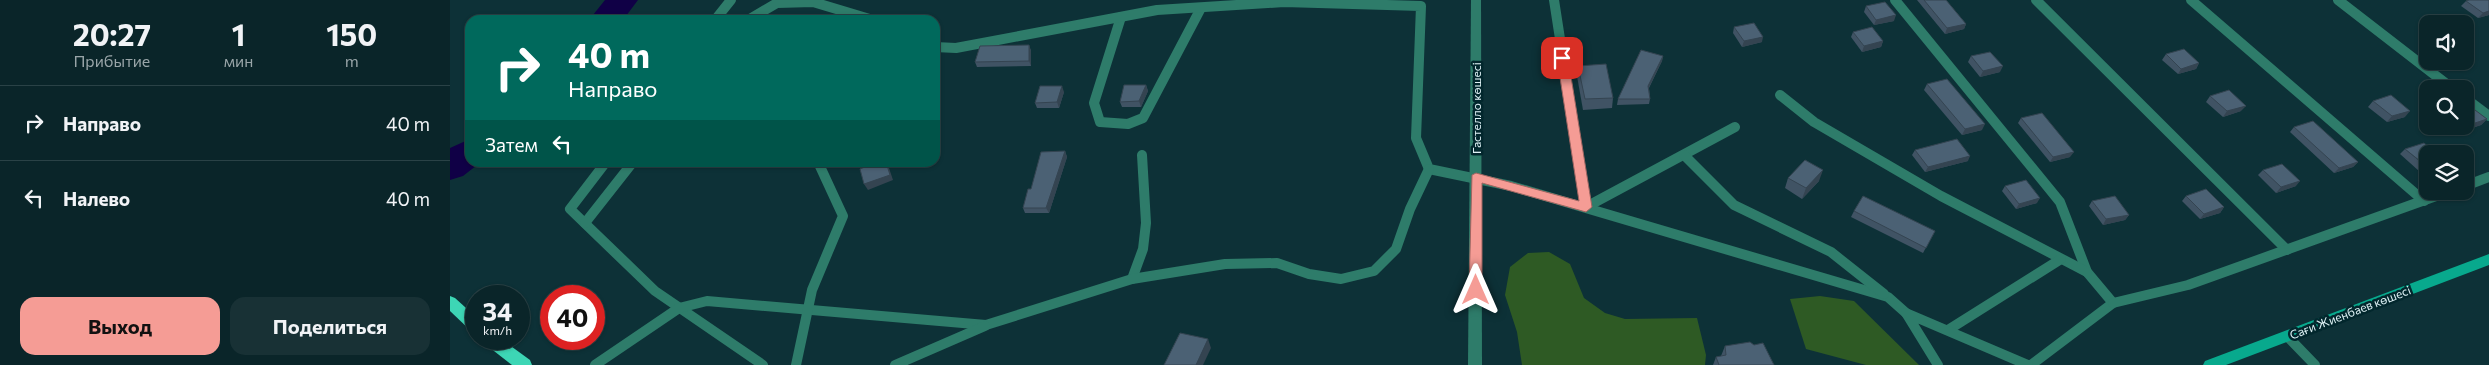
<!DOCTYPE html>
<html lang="ru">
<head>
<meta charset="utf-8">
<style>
  :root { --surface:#0a2529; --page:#183135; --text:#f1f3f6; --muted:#99a5a8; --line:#2a4246; --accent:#f59c95 }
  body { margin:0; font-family:Commissioner,sans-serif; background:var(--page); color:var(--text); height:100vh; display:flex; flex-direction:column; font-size:19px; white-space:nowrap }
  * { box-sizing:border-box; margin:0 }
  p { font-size:16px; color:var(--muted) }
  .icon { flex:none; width:28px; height:28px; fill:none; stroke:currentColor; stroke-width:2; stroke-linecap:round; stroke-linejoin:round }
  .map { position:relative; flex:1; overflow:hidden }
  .side { display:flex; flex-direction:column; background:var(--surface); width:450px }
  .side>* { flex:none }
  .guide { position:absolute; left:15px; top:15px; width:475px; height:152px; border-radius:15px; box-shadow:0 1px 4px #0004,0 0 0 1px var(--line); background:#00695c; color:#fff; overflow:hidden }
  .fabs { position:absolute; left:1969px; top:15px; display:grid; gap:10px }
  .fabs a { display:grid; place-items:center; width:55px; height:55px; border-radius:10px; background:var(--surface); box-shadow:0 1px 4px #0004,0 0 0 1px var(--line); font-size:25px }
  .speed { position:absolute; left:15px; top:285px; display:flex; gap:10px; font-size:25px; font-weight:700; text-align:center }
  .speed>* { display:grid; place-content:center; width:65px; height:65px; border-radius:50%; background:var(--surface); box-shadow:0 1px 4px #0004,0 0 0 1px var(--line); line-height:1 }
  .speed small { font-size:12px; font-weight:400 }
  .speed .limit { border:8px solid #d22; background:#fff; color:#111 }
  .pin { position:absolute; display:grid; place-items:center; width:42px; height:42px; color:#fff; margin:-21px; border-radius:10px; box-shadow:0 2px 8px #0006 }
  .me { position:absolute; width:55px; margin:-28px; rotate:0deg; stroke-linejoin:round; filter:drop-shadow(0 0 4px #0008) }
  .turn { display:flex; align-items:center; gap:18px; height:105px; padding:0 20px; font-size:22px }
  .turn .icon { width:65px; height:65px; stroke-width:2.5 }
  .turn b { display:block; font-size:35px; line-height:42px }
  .then { display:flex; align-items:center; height:48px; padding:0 20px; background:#0003; gap:10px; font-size:19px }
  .eta { display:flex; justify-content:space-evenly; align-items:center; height:85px; text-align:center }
  .eta b { font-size:30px; font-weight:700; line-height:35px }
  .primary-button { display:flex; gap:10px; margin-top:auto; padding:10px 20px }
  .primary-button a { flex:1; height:58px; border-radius:15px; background:var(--accent); color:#111; font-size:20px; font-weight:700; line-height:58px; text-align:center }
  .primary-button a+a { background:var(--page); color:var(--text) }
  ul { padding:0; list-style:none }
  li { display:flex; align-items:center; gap:15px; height:75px; padding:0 20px; border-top:1px solid var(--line) }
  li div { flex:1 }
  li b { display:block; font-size:19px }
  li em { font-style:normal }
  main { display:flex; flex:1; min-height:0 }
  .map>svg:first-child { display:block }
  .green { fill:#2e5a24 }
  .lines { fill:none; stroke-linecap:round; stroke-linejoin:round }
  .river { fill:#100046; fill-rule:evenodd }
  .service { stroke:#2e7c6a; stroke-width:10 }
  .tertiary { fill:#2e7c6a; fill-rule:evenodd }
  .secondary { fill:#08a98d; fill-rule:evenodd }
  .trunk { fill:#3dd6b5; fill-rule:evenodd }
  .wall { fill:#405364 }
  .shaded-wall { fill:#344451 }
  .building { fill:#4b6174; stroke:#344451 }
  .route { fill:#f59c95; stroke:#9f6561 }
  .labels { text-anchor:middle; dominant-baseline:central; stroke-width:5; stroke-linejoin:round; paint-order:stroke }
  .street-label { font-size:12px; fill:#dff2f6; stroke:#02272d }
</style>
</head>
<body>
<main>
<section class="side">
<div class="eta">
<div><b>20:27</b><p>Прибытие</p></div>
<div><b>1</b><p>мин</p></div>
<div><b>150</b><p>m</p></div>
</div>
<ul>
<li><svg class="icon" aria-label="right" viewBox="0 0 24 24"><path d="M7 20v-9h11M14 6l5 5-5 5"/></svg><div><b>Направо</b></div><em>40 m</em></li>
<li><svg class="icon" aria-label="left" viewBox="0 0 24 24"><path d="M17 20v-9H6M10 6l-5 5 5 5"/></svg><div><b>Налево</b></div><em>40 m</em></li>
</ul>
<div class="primary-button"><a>Выход</a><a>Поделиться</a></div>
</section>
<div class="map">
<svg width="2039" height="365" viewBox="0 0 2039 365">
  <rect width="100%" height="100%" fill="#0d3137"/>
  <g class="green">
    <path d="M1099,252L1120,264L1134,298L1155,313L1175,319L1247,318L1256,355L1255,365H1072L1067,332L1055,295L1060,267L1078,253Z"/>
    <path d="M1370,296L1404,301L1469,365H1416L1356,349L1340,299Z"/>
  </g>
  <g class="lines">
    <g class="river">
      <path d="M155,0H188L173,20H139Z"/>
      <path d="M20,139V162H31L13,176L0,180V148Z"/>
    </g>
    <g class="service">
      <path d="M1104,0L1136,207L1285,127"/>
      <path d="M1445,0L1610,202L1637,272L1663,303L1581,365"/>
      <path d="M1586,0L1837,250"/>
      <path d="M1741,0L1974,201"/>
      <path d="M1888,0L2003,89"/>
      <path d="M671,17L644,103L650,122L678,124L693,118L751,8"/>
      <path d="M265,20L281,0"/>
      <path d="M298,20L327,3L363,2L423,20"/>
      <path d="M485,47L506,48L707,10L834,2L971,6L966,138L979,169L1061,186L1438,297L1456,313"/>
      <path d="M1330,95L1364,122L1491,196L1637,272"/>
      <path d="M2015,98L2039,116"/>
      <path d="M1234,155L1284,205L1381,252L1434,294"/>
      <path d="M156,162L120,209L205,291L313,365"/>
      <path d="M2015,186L2039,177"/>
      <path d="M135,223L183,162"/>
      <path d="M682,279L693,249L696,223L692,155"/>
      <path d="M1663,303L1738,285L2000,191"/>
      <path d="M1498,330L1611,259"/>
      <path d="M1837,336L1865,365"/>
      <path d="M145,365L229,308L257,301L536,325L682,279L775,264L827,263L859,274L891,279L924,271L946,249L960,209L979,169"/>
      <path d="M346,365L362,290L393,216L368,162"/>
      <path d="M445,365L535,326"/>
      <path d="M1488,365L1456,313L1578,365"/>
    </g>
    <path class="tertiary" d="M1021,0H1031L1032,365H1018Z"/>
    <path class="secondary" d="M2039,254V265L1776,365H1753L1755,361Z"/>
    <g class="trunk">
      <path d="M0,296L5,298L26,317V332L21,331L0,311Z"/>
      <path d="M32,339H51L80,360L82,365H62L35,344Z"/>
    </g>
  </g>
  <g class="wall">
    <path d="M1467,0H1496L1516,24L1514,29L1495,34Z"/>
    <path d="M2016,1L2039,15L2028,18L2011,6Z"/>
    <path d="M1416,6L1444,21L1424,25L1414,12Z"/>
    <path d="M1284,27L1312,42L1292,47L1283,33Z"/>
    <path d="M1403,32L1433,41L1431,47L1412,52L1401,37Z"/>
    <path d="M579,45L581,51V66L527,67L525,62Z"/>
    <path d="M1716,54L1749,63L1746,69L1728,74L1712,60Z"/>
    <path d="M1213,56L1212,61L1199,88L1200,99L1199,104L1167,105L1168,99Z"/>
    <path d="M1521,56L1550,72L1530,77L1518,62Z"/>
    <path d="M1128,66L1163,98L1162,108L1133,110L1127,76Z"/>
    <path d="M1477,84L1532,130L1512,135L1474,90Z"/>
    <path d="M696,85L698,91L691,107H672L670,102Z"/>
    <path d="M614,92L609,108H587L585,103Z"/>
    <path d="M1760,96L1791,111L1773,117L1756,102Z"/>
    <path d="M1923,101L1955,117L1937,122L1918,107Z"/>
    <path d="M2015,104L2037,119L2031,125L2013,131L2008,126H2015Z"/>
    <path d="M1571,118L1620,157L1600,162L1568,123Z"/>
    <path d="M1844,127L1908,162L1903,167L1884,173L1840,132Z"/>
    <path d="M1955,149L1978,168L1969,171L1950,154Z"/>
    <path d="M1465,150L1518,161L1475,172L1462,155Z"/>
    <path d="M615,151L617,157L599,213H575L573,208L581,189Z"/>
    <path d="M1813,170L1846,186L1826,193L1808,175Z"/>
    <path d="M1338,178L1369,181L1352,199L1335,188Z"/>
    <path d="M1555,186L1587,203L1566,209L1552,191Z"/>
    <path d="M1736,196L1774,207L1770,213L1750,219L1732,201Z"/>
    <path d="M1642,201L1679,215L1675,220L1653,225L1639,206Z"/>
    <path d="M1404,211L1485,231L1473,253L1401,217Z"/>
    <path d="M1304,345L1324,365L1271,356L1275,346Z"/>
    <path d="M1266,357L1269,365H1263Z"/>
  </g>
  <g class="shaded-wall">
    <path d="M2039,11V15L2028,18L2033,13Z"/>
    <path d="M1446,15L1444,21L1424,25L1426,20Z"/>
    <path d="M1516,24L1514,29L1495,34L1497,28Z"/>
    <path d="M1313,37L1312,42L1292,47L1294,41Z"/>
    <path d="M1433,41L1431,47L1412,52L1414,46Z"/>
    <path d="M579,45L581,51V66L579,61Z"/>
    <path d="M1213,56L1212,61L1197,91L1198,86Z"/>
    <path d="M1749,63L1746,69L1728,74L1731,69Z"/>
    <path d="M1553,66L1550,72L1530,77L1533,71Z"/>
    <path d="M696,85L698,91L691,107L689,101Z"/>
    <path d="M612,86L614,92L609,108L607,102Z"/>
    <path d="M1796,106L1791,111L1773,117L1777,111Z"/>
    <path d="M1960,111L1955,117L1937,122L1942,116Z"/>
    <path d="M2037,119L2031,125L2013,131L2019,125Z"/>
    <path d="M1535,124L1532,130L1512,135L1515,129Z"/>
    <path d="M615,151L617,157L599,213L596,208Z"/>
    <path d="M1624,152L1620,157L1600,162L1603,157Z"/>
    <path d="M1520,156L1518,161L1475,172L1478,167Z"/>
    <path d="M436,162L438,165L443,180L418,190L414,184Z"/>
    <path d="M1908,162L1903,167L1884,173L1889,168Z"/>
    <path d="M1978,164V168L1969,171L1975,165Z"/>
    <path d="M1373,170L1369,181L1352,199L1356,188Z"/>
    <path d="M1850,181L1846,186L1826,193L1831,187Z"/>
    <path d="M1590,198L1587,203L1566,209L1569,204Z"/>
    <path d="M1774,207L1770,213L1750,219L1754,214Z"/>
    <path d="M1679,215L1675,220L1653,225L1656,219Z"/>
    <path d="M758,339L761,348L753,365H746Z"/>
  </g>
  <g class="building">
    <path d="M1474,0H1496L1516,24L1497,28Z"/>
    <path d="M2019,0H2039V11L2033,13L2016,1Z"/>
    <path d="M1435,2L1446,15L1426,20L1416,6Z"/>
    <path d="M1304,23L1313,37L1294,41L1284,27Z"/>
    <path d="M1422,27L1433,41L1414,46L1403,32Z"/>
    <path d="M579,45V61L525,62L530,46Z"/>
    <path d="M1734,49L1749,63L1731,69L1716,54Z"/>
    <path d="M1191,50L1213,56L1198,86L1200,99H1168Z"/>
    <path d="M1540,52L1553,66L1533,71L1521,56Z"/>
    <path d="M1156,64L1163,98L1135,99L1128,66Z"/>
    <path d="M1497,79L1535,124L1515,129L1477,84Z"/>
    <path d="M674,85H696L689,101L670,102Z"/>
    <path d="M590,86H612L607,102L585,103Z"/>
    <path d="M1779,90L1796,106L1777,111L1760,96Z"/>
    <path d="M1941,95L1960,111L1942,116L1923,101Z"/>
    <path d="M2015,104H2017L2037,119L2019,125L2015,122Z"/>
    <path d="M1592,113L1624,152L1603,157L1571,118Z"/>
    <path d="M1863,121L1908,162L1889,168L1844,127Z"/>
    <path d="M1507,139L1520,156L1478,167L1465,150Z"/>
    <path d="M1974,143L1987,154H1978V164L1975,165L1955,149Z"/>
    <path d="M615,151L596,208H573L578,189H581L591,152Z"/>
    <path d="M1355,160L1373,170L1356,188L1338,178Z"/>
    <path d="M427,162H436L440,175L414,184L410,169Z"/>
    <path d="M1832,164L1850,181L1831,187L1813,170Z"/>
    <path d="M1576,180L1590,198L1569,204L1555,186Z"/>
    <path d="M1756,189L1774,207L1754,214L1736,196Z"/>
    <path d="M1413,196L1485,231L1476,248L1404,211Z"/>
    <path d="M1665,196L1679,215L1656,219L1642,201Z"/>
    <path d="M730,333L758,339L746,365H714Z"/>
    <path d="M1300,342L1304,345L1313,343L1324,365H1269L1266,357L1276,355L1275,346Z"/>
  </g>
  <path class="route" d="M1112,54L1118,58L1142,207L1136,212L1032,183V290L1026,295L1021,294L1019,290L1022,175L1026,173L1129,201L1107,58Z"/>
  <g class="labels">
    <g class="street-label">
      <text transform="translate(1026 108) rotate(-90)">Гастелло көшесі</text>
      <text transform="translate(1900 312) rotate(-21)">Сағи Жиенбаев көшесі</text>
    </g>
  </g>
</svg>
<div class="fabs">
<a><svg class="icon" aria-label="sound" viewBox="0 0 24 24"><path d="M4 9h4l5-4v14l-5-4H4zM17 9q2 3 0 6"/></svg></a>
<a><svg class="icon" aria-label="search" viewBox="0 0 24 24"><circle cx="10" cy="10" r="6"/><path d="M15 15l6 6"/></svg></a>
<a><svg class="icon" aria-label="layers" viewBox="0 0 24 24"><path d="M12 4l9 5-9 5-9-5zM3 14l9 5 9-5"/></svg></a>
</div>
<div class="speed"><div>34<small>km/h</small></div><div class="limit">40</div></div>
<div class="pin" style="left:1112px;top:58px;background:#d93025"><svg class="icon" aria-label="arrive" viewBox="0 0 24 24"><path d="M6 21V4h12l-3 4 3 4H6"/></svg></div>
<svg class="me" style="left:1026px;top:290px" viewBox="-20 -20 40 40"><path d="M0-17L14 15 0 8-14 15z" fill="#f59c95" stroke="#fff" stroke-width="4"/></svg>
<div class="guide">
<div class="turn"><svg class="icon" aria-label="right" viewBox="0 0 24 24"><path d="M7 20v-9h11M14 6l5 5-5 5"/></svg><div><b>40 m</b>Направо</div></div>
<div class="then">Затем<svg class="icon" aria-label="left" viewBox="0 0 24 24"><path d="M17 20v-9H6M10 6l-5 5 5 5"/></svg></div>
</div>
</div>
</main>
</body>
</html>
